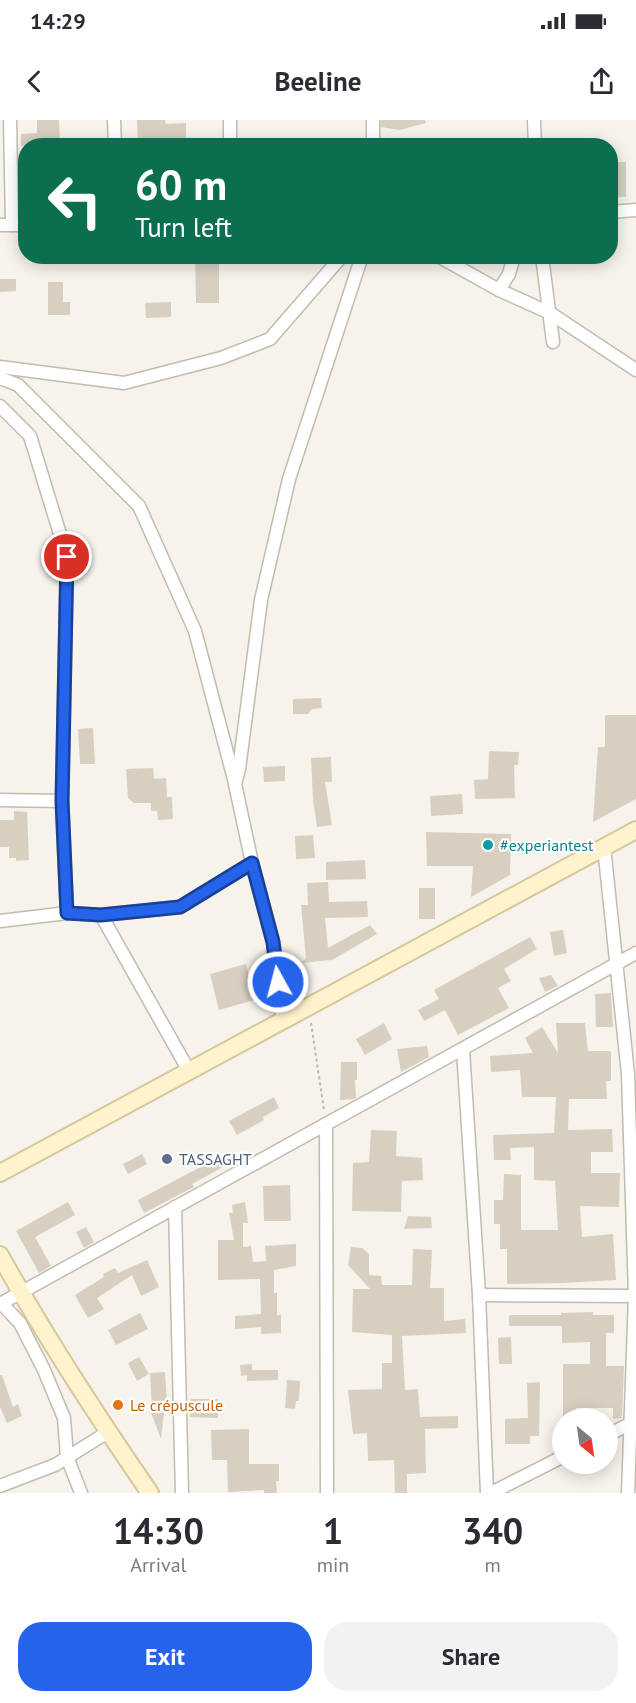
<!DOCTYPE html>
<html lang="en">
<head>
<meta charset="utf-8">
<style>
  :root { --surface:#fff; --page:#f2f2f3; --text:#2b2b33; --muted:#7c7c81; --accent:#2563eb }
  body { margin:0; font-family:"PT Sans",sans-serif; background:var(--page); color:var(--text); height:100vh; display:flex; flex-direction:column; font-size:22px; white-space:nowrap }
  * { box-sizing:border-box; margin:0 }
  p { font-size:20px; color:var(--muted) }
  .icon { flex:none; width:33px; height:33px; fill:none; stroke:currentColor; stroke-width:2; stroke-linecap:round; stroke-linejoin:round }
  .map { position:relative; height:1373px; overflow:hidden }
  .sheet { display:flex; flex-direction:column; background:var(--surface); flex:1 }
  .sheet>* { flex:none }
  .top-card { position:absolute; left:18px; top:18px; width:600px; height:126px; border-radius:24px; box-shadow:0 3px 15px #0003; background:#0b6e4f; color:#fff; overflow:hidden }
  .needle { width:39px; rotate:151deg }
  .buttons { position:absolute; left:552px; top:1288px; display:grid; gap:12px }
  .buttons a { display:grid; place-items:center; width:66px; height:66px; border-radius:50%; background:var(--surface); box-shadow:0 3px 15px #0003; font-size:30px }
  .pin { position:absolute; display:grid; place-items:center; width:51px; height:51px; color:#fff; margin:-26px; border:3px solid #fff; border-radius:50%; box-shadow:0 2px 6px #0007 }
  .me { position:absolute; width:66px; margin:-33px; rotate:353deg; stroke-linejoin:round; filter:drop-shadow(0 0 4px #0008) }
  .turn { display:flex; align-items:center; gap:21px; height:126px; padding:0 18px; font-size:27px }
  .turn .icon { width:78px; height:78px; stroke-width:2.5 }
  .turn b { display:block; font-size:42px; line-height:51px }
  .eta { display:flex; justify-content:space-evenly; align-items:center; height:102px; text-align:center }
  .eta b { font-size:36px; font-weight:800; line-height:42px }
  .cta { display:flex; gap:12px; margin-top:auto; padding:12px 18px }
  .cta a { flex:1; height:69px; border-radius:24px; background:var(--accent); color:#fff; font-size:24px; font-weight:800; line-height:69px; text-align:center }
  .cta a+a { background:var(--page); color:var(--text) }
  .status { display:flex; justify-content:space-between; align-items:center; height:42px; padding:0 30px; background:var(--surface); direction:ltr }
  .status svg { height:16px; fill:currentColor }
  header { display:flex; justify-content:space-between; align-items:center; height:78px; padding:0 18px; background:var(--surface); font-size:27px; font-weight:800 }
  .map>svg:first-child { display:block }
  .building { fill:#d8cfc1 }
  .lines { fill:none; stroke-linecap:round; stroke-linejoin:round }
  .street-casing { stroke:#c2bbae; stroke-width:15 }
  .secondary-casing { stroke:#d6c79b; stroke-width:20 }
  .path { stroke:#c4b79f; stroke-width:2; stroke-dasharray:3 3; stroke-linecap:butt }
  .street { stroke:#fff; stroke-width:12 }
  .secondary { stroke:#fff3cd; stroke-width:16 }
  .route-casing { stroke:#184099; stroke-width:15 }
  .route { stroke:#2563eb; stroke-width:10 }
  .culture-dot { fill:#0f9aa8; stroke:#fff; stroke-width:2 }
  .service-dot { fill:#5c6f8a; stroke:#fff; stroke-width:2 }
  .food-dot { fill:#e8710a; stroke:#fff; stroke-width:2 }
  .labels { text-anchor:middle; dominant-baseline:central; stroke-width:4.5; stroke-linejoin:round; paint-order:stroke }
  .culture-label { font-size:16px; fill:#0d838f; stroke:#fff; text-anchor:start }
  .service-label { font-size:16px; fill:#4e5e75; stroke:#fff; text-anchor:start }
  .food-label { font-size:16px; fill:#c56008; stroke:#fff; text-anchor:start }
</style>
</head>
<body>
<div class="status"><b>14:29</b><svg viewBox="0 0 49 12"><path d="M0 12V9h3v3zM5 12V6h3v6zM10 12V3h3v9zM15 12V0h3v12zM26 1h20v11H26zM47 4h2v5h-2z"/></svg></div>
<header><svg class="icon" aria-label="back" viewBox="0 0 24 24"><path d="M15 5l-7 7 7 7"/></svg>Beeline<svg class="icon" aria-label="share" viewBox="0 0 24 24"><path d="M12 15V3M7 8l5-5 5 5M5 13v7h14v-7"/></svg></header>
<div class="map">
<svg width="636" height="1373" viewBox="0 0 636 1373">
  <rect width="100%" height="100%" fill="#f6f3ec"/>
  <g class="building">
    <path d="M37,0H59L60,26H21V14L37,13Z"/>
    <path d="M137,0H165L166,4L186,3V23L138,25Z"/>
    <path d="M381,0H425L426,3L400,10L381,7Z"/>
    <path d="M615,42H626V77H616Z"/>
    <path d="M195,136H219V183H196Z"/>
    <path d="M0,159H16V171L0,172Z"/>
    <path d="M48,162H63V182H70V195H48Z"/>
    <path d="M171,182V197L146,198L145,183Z"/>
    <path d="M321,578L322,588L312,589L308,594H293V579Z"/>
    <path d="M605,595H636V679L593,702L598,627H605Z"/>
    <path d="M93,608L95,644H80L78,609Z"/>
    <path d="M489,631L519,632L518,645H514L515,678L475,679L474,660L488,659Z"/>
    <path d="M331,637L332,662H325L332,705L317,707L313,680L311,638Z"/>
    <path d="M285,646V661L264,662L263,647Z"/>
    <path d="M153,648L154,659L166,658L167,677H172L173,699L158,700L157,691H151V683H134L128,678L126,649Z"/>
    <path d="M462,674L463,694L431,696L430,676Z"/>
    <path d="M14,691L27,692L29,740L16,741V738H9V727H0V700H14Z"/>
    <path d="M426,712L511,714L510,755L471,777L473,746H427Z"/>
    <path d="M313,715L315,738L296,739L295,716Z"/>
    <path d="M365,740L366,759L326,760V742Z"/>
    <path d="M328,762L329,782L367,781L368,797L325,798L328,828L370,805L377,814L332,840L300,843L306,839L301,785H308L307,763Z"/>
    <rect x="419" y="768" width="16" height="31"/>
    <path d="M563,810L567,833L554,836L550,812Z"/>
    <path d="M530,817L537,829L504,849L511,861L498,868L509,888L458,915L445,890L424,901L418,890L439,879L434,870Z"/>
    <path d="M246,844L249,857L255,855L261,878L219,890L210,854Z"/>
    <path d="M551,855L558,866L545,872L539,858Z"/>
    <path d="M611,873L613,907H596L595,874Z"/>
    <path d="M384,903L392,919L365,935L356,919Z"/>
    <path d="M556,903H585L588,931H611V961H606L607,979H569L568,1010L612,1009L613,1032H591V1053H620L619,1087L580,1086L582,1117L613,1114L616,1160L563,1163L507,1164V1129H500V1104H494V1080H503L504,1054L521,1055V1110H558L555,1061L534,1060V1027L510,1028L511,1040H494L493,1015L554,1013L556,977H522L520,950L491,952L490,936L533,933L525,918L542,907L558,933Z"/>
    <path d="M427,926L429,937L401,952L397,929Z"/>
    <path d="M341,942H357V960H355L356,978L354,979L340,980Z"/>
    <path d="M274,977L279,988L263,997L264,1000L237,1015L229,1001Z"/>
    <path d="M371,1010L397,1011L396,1036L422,1038L423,1060L402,1061L401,1092L352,1091L353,1043L369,1042Z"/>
    <path d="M229,1032L234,1041L192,1064L194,1067L144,1093L138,1080Z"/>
    <path d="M142,1034L147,1044L128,1054L123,1044Z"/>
    <path d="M290,1065L291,1101H264L263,1066Z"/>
    <path d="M68,1082L75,1095L35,1117L51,1146L39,1153L16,1111Z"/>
    <path d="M245,1082L248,1103H243V1127L251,1126L253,1142L266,1141L265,1126L296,1124V1146L274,1150V1173H277V1195H281V1213L261,1214V1207L235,1209V1196L261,1194L260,1159L218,1160V1120H234L229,1093H233L232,1085Z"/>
    <path d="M408,1096L431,1097L432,1108L404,1109Z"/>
    <path d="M86,1107L94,1122L84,1128L76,1112Z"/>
    <path d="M351,1127L362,1128L369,1134V1155L381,1156L382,1165H412L413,1129L432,1130L430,1168H444V1201L465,1199L466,1213L402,1216L405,1270L418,1269L420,1297L458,1296V1308L425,1309L426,1353L407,1354V1373H395L394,1340L368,1341L367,1313L353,1314L348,1270L382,1269V1243H392V1215L352,1212L353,1169H370L348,1145Z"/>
    <path d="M147,1140L159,1167L141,1176L132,1155L97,1178L104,1189L88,1198L75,1175L104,1157L103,1154L115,1148L118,1153Z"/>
    <path d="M593,1192V1195H614V1213H606V1246H624L622,1298L613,1299V1288H576V1299H563V1244H590V1222L562,1223V1206H509V1195H561V1193Z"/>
    <path d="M140,1193L148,1209L116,1225L108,1210Z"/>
    <path d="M511,1217L512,1244H499L498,1218Z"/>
    <path d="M139,1237L149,1254L137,1261L128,1243Z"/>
    <path d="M252,1244V1250H278V1260L247,1261V1255L241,1256L240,1245Z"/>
    <path d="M165,1252L167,1283L165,1284L161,1319L150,1290H152L150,1253Z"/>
    <path d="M0,1255H2L13,1287L18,1284L22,1296L7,1303L0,1287Z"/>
    <path d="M287,1260L300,1261L299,1281H296L295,1289L285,1288Z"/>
    <path d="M540,1262L539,1316H530V1324H505V1299L528,1298L527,1263Z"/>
    <path d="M191,1279H218V1298L190,1297Z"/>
    <path d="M249,1309V1344H279V1361H276L277,1373H264V1370L228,1372L227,1340H212L211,1310Z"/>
  </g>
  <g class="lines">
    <g class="street-casing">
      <g id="street">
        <path d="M10,0L12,105"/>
        <path d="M114,0L115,26"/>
        <path d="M230,0V26"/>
        <path d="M373,0V26"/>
        <path d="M534,0L535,26"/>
        <path d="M610,92L636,90"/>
        <path d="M0,105H26"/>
        <path d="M438,136L499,170L550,193L636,250"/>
        <path d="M542,136L553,222"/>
        <path d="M499,170L509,154L514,136"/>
        <path d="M0,247L124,263L221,238L270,219L342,136"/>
        <path d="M0,258L18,265L139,386L195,511L235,663"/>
        <path d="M0,286L30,316L67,437L62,681L67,793"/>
        <path d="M0,680L62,681"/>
        <path d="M604,727L628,954L635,1176L628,1373"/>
        <path d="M101,795L189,951"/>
        <path d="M0,801L67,793L101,795L180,787L252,743"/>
        <path d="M283,902L273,822L252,743L235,664L239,649L261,480L289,359L362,136"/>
        <path d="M463,930L479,1175L487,1373"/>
        <path d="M326,1004L327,1373"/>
        <path d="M175,1087L182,1373"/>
        <path d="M479,1175L636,1176"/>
        <path d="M1,1183L20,1203L44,1250L64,1298L67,1337L81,1373"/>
        <path d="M0,1184L636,833"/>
        <path d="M608,1315L635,1301"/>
        <path d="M0,1366L55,1345L108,1312"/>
        <path d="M491,1373L562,1337"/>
      </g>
    </g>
    <g class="secondary-casing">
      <g id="secondary">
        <path d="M0,1053L636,710"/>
        <path d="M0,1135C45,1217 97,1296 150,1373"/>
      </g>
    </g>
    <path class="path" d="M311,903L324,990"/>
    <use href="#street" class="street"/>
    <use href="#secondary" class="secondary"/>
  </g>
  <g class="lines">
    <g class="route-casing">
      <path id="route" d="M67,437L62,681L67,793L101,795L180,787L252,743L273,822L278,862"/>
    </g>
    <use href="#route" class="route"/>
  </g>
  <circle class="culture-dot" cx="488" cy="725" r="6"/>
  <circle class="service-dot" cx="167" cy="1039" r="6"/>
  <circle class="food-dot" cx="118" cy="1285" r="6"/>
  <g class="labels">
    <g class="culture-label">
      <text x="500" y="725">#experiantest</text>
    </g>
    <g class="service-label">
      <text x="179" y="1039">TASSAGHT</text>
    </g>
    <g class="food-label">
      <text x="130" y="1285">Le crépuscule</text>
    </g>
  </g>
</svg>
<div class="buttons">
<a><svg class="needle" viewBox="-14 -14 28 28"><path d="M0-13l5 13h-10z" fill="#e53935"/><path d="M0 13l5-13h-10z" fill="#7c7c81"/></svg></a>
</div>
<div class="pin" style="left:67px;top:437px;background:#d93025"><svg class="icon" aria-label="arrive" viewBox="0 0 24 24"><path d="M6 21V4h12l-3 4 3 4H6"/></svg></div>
<svg class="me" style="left:278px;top:862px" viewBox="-20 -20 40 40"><circle r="17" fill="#2563eb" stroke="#fff" stroke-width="3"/><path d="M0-11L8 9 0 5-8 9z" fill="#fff"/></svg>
<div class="top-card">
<div class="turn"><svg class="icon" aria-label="left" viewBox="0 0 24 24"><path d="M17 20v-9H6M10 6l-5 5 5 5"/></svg><div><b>60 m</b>Turn left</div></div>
</div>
</div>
<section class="sheet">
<div class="eta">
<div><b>14:30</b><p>Arrival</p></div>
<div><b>1</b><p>min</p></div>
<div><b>340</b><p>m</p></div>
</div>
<div class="cta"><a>Exit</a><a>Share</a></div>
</section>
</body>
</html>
